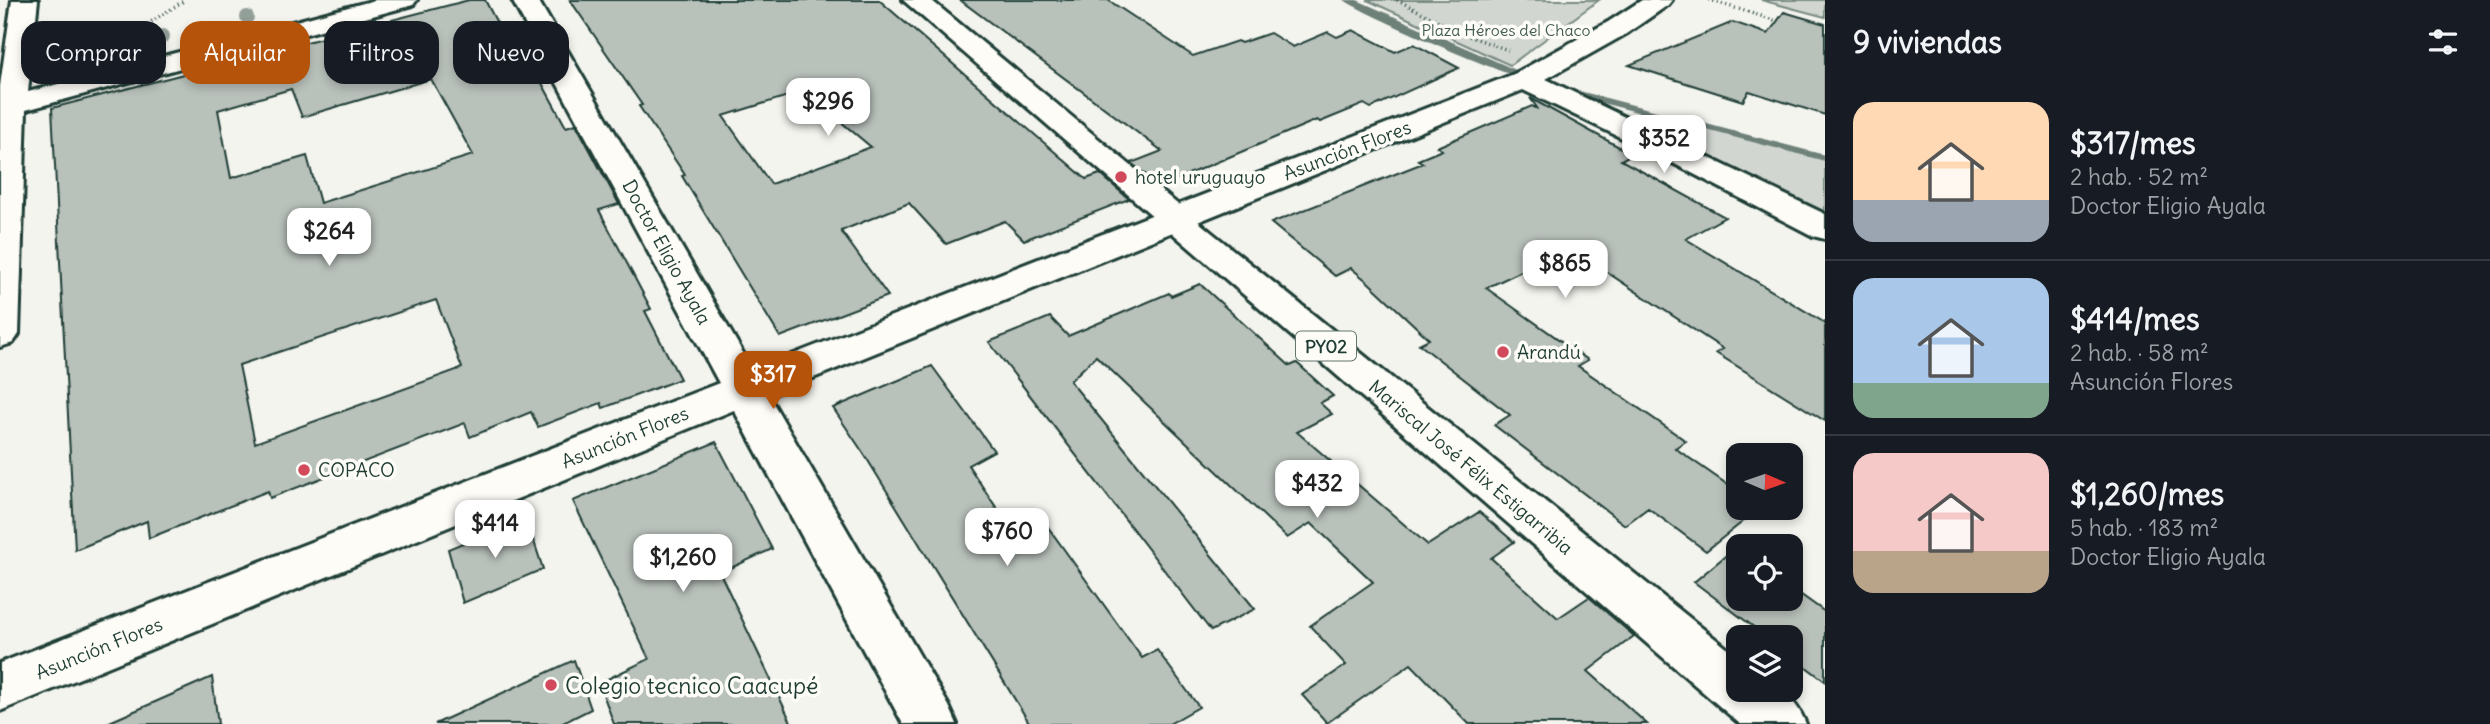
<!DOCTYPE html>
<html lang="es">
<meta charset="utf-8">
<style>
:root{--surface:#171b24;--page:#20242c;--text:#f1f3f6;--muted:#9ea1a6;--line:#363941;--accent:#b45309}
body{margin:0;font-family:Delius,sans-serif;background:var(--page);color:var(--text);height:100vh;display:flex;flex-direction:column;font-size:26px;white-space:nowrap}
*{box-sizing:border-box;margin:0}
p{font-size:23px;color:var(--muted)}
.icon{flex:none;width:38px;height:38px;fill:none;stroke:currentColor;stroke-width:2;stroke-linecap:round;stroke-linejoin:round}
.map{position:relative;flex:1;overflow:hidden}
.side{display:flex;flex-direction:column;background:var(--surface);width:665px}
.side>*{flex:none}
.guide{position:absolute;left:21px;top:21px;width:665px;height:63px;display:flex;gap:14px}
.needle{width:46px;rotate:92deg}
.controls{position:absolute;left:1726px;top:443px;display:grid;gap:14px}
.controls a{display:grid;place-items:center;width:77px;height:77px;border-radius:14px;background:var(--surface);box-shadow:0 4px 10px #0003;font-size:35px}
.price{position:absolute;translate:-50% -60px;padding:0 16px;border-radius:14px;background:#fff;color:#222;font-size:23px;line-height:46px;filter:drop-shadow(0 2px 4px #0008)}
.price::after{content:'';position:absolute;left:50%;top:42px;width:21px;height:16px;margin-left:-10px;background:inherit;clip-path:polygon(0 0,100% 0,50% 100%)}
.price.selected{background:var(--accent);color:#fff}
ul{padding:0;list-style:none}
li{display:flex;align-items:center;gap:21px;height:175px;padding:0 28px}
li+li{border-top:2px solid var(--line)}
li span{display:grid;place-items:center;flex:none;width:196px;height:140px;border-radius:21px;color:#555}
li>.icon{margin-inline-start:auto}
span .icon{width:84px;height:84px;fill:#fffc;stroke-width:1}
li b{font-size:30px}
h2{display:flex;justify-content:space-between;align-items:center;height:84px;padding:0 28px;font-size:30px}
.chip{padding:0 24px;border-radius:21px;background:var(--surface);box-shadow:0 4px 10px #0003;font-size:24px;line-height:63px}
.chip.selected{background:var(--accent);color:#fff}
main{display:flex;flex:1;min-height:0}
.map>svg:first-child{display:block}
.green{fill:#d1d6d1;stroke:#788a82;stroke-width:2}
.lines{fill:none;stroke-linecap:round;stroke-linejoin:round}
.stream{fill:#6e8179;fill-rule:evenodd}
.building{fill:#b9c1bb;stroke:#1f3d34;stroke-width:2;fill-rule:evenodd}
.street-casing{stroke:#1f3d34;stroke-width:6}
.primary-casing{stroke:#1f3d34;stroke-width:6}
.path{stroke:#1f3d34;stroke-width:3.5;stroke-dasharray:1 3.5;stroke-linecap:butt}
.street{fill:#fdfcf7;fill-rule:evenodd}
.primary{fill:#fdfcf7;fill-rule:evenodd}
.tree{fill:#93a099}
.poi-dot{fill:#d1495b;stroke:#fdfcf7;stroke-width:2.5}
.labels{text-anchor:middle;dominant-baseline:central;stroke-width:7;stroke-linejoin:round;paint-order:stroke}
.far-park-label{font-size:16px;fill:#435c53;stroke:#fdfcf7}
.shield{fill:#fdfcf7;stroke:#62766e;stroke-width:2}
.shield-label{font-size:18px;font-weight:bold;fill:#1f3d34}
.street-label{font-size:19px;fill:#1f3d34;stroke:#fdfcf7}
.poi-label{font-size:19px;fill:#1f3d34;stroke:#fdfcf7;text-anchor:start}
.near-poi-label{font-size:23px;fill:#1f3d34;stroke:#fdfcf7;text-anchor:start}
</style>
<main>
<div class="map">
<svg width="1825" height="724" viewBox="0 0 1825 724">
<rect width="100%" height="100%" fill="#f4f4ef"/>
<filter id="ink" filterUnits="userSpaceOnUse"><feTurbulence type="fractalNoise" baseFrequency=".0143" numOctaves="2"/><feDisplacementMap in="SourceGraphic" scale="14" xChannelSelector="R" yChannelSelector="G"/><feConvolveMatrix kernelMatrix="1 2 1 2 8 2 1 2 1" color-interpolation-filters="sRGB"/></filter>
<g filter="url(#ink)">
<g class="green">
<path d="M1367,0h232l-89,65z"/>
<path d="M1761,0h64v17z"/>
<path d="M1702,125l123,33v70l-151,-77z"/>
</g>
<g class="lines">
<g class="stream">
<path d="M1344,0h13l179,79 -1,2c-16,2 -174,-68 -191,-81z"/>
<path d="M1560,86l265,69v6l-269,-70v-4z"/>
</g>
</g>
<g class="building">
<path d="M469,0h16l40,77 12,-3 29,53 10,-3 43,80 -20,6 52,99 -6,2 35,68 -77,29 -2,-5 -63,24 -7,-15 -61,25 -5,-14 -195,75 -2,-7 -119,47 -2,-17 -72,29 -23,-442zM431,79l42,76 -153,48 -13,-47 -76,22 -13,-68 73,-21 11,28zM436,300l26,68 -207,75 -16,-78z"/>
<path d="M570,0h309l207,179 14,-5 29,25 -105,41 -19,-19 -59,23 -37,-41 -68,28 47,65 -108,41 -98,-161 3,-1 -46,-69 3,-1zM804,91l67,56 -100,37 -48,-68z"/>
<path d="M960,0h148l85,56 44,-15 4,2 29,-10 23,14 35,-15 9,5 16,-7 42,22 19,-8 45,24 -88,40 -7,-4 -44,18 -3,-2 -157,66 -29,-23 31,-12z"/>
<path d="M1784,12l41,12v91l-76,-24 -6,10 -114,-36 104,-43 35,12z"/>
<path d="M1530,98l102,56 -11,6 104,57 -39,22 139,84v98l-109,-68 7,-4 -153,-101 -84,40 102,72 -10,6 108,75 -11,7 63,44v16h22l-54,43 -58,-43 -23,17 -131,-100 16,-10 -91,-71 10,-5 -61,-57 -17,-14 -16,8 -64,-53 152,-60 -5,-3 24,-10 -5,-3 95,-41 6,3z"/>
<path d="M1200,284l90,82 7,-3 36,33 -13,7 12,11 -35,18 131,113 51,-33 35,30 -23,16 67,60 31,-21 45,39 -46,35 59,53h-178l-58,-60 -84,59 -25,-28 44,-30 -36,-39 63,-44 -62,-59 -24,15 -191,-182 -26,25 185,228 -44,22 -222,-289 61,-25 18,19 101,-43 2,3z"/>
<path d="M932,366l62,85 -26,14 38,57 29,-13 107,149 15,-8 42,57 -30,17h-139l-166,-270 -31,-46z"/>
<path d="M716,442l56,107 -52,24 72,151h-178l-15,-41 50,-24 -76,-158z"/>
<path d="M526,517l17,52 -80,34 -15,-54z"/>
<path d="M1736,547l2,2v49h52v-11l35,25v69l-35,-26v-18h-23l-73,-55z"/>
<path d="M574,660l17,49 -30,15h-126z"/>
<path d="M212,677l6,47h-113z"/>
</g>
<g class="lines">
<g class="street-casing">
<g id="street">
<path d="M12,0h26l-10,92 347,-92h42l-4,5 -387,105 -7,224 -6,9 -13,4v-261z"/>
<path d="M512,0h26l215,370 761,-296 94,-52 34,-22h30l-4,5 -42,29 -80,45 279,135v25l-12,-3 -150,-78 -140,-68 -754,306 180,310 8,18h-54l-169,-314 -734,301v-48l719,-280z"/>
</g>
</g>
<g class="primary-casing">
<path id="primary" d="M903,0h28l280,232 527,425v33c36,0 52,-4 68,34h-66z"/>
</g>
<g class="path">
<path d="M1397,0l69,35 42,15"/>
<path d="M1709,0l68,21"/>
<path d="M62,22v37"/>
<path d="M121,41l64,-41"/>
</g>
<use href="#street" class="street"/>
<use href="#primary" class="primary"/>
</g>
<g class="tree">
<circle cx="247" cy="17" r="7"/>
<circle cx="163" cy="36" r="7"/>
<circle cx="77" cy="59" r="8"/>
</g>
</g>
<g class="poi-dot">
<circle cx="1121" cy="177" r="7"/>
<circle cx="1503" cy="352" r="7"/>
<circle cx="304" cy="470" r="7"/>
<circle cx="551" cy="685" r="7"/>
</g>
<g class="labels">
<g class="far-park-label">
<text x="1506" y="30">Plaza Héroes del Chaco</text>
</g>
<rect class="shield" x="1296" y="331.5" width="60" height="29" rx="5"/>
<g class="shield-label">
<text x="1326" y="346">PY02</text>
</g>
<g class="street-label">
<text transform="translate(1347 150) rotate(-21)">Asunción Flores</text>
<text transform="translate(667 252) rotate(61)">Doctor Eligio Ayala</text>
<text transform="translate(625 437) rotate(-22)">Asunción Flores</text>
<text transform="translate(1471 467) rotate(40)">Mariscal José Félix Estigarribia</text>
<text transform="translate(99 648) rotate(-22)">Asunción Flores</text>
</g>
<g class="poi-label">
<text x="1135" y="177">hotel uruguayo</text>
<text x="1517" y="352">Arandú</text>
<text x="318" y="470">COPACO</text>
</g>
<g class="near-poi-label">
<text x="565" y="685">Colegio tecnico Caacupé</text>
</g>
</g>
</svg>
<div class="controls">
<a><svg class="needle" viewBox="-14 -14 28 28"><path d="M0-13l5 13h-10z" fill="#e53935"/><path d="M0 13l5-13h-10z" fill="#9ea1a6"/></svg></a>
<a><svg class="icon" aria-label="locate" viewBox="0 0 24 24"><circle cx="12" cy="12" r="6"/><path d="M12 2v4M12 18v4M2 12h4M18 12h4"/></svg></a>
<a><svg class="icon" aria-label="layers" viewBox="0 0 24 24"><path d="M12 4l9 5-9 5-9-5zM3 14l9 5 9-5"/></svg></a>
</div>
<b class="price" style="left:828px;top:138px">$296</b>
<b class="price" style="left:1664px;top:175px">$352</b>
<b class="price" style="left:329px;top:268px">$264</b>
<b class="price" style="left:1565px;top:300px">$865</b>
<b class="price selected" style="left:773px;top:411px">$317</b>
<b class="price" style="left:1317px;top:520px">$432</b>
<b class="price" style="left:495px;top:560px">$414</b>
<b class="price" style="left:1007px;top:568px">$760</b>
<b class="price" style="left:683px;top:594px">$1,260</b>
<div class="guide">
<a class="chip">Comprar</a>
<a class="chip selected">Alquilar</a>
<a class="chip">Filtros</a>
<a class="chip">Nuevo</a>
</div>
</div>
<section class="side">
<h2>9 viviendas<svg class="icon" aria-label="filters" viewBox="0 0 24 24"><path d="M4 7h16M4 17h16"/><circle cx="9" cy="7" r="2"/><circle cx="15" cy="17" r="2"/></svg></h2>
<ul>
<li><span style="background:linear-gradient(#ffd9b3 70%,#9aa5b1 0)"><svg class="icon" aria-label="home" viewBox="0 0 24 24"><path d="M3 11l9-7 9 7M6 9v11h12V9"/></svg></span><div><b>$317/mes</b><p>2 hab. · 52 m²</p><p>Doctor Eligio Ayala</p></div></li>
<li><span style="background:linear-gradient(#a9c7e8 75%,#7fa58c 0)"><svg class="icon" aria-label="home" viewBox="0 0 24 24"><path d="M3 11l9-7 9 7M6 9v11h12V9"/></svg></span><div><b>$414/mes</b><p>2 hab. · 58 m²</p><p>Asunción Flores</p></div></li>
<li><span style="background:linear-gradient(#f6c9c9 70%,#b9a48a 0)"><svg class="icon" aria-label="home" viewBox="0 0 24 24"><path d="M3 11l9-7 9 7M6 9v11h12V9"/></svg></span><div><b>$1,260/mes</b><p>5 hab. · 183 m²</p><p>Doctor Eligio Ayala</p></div></li>
</ul>
</section>
</main>
